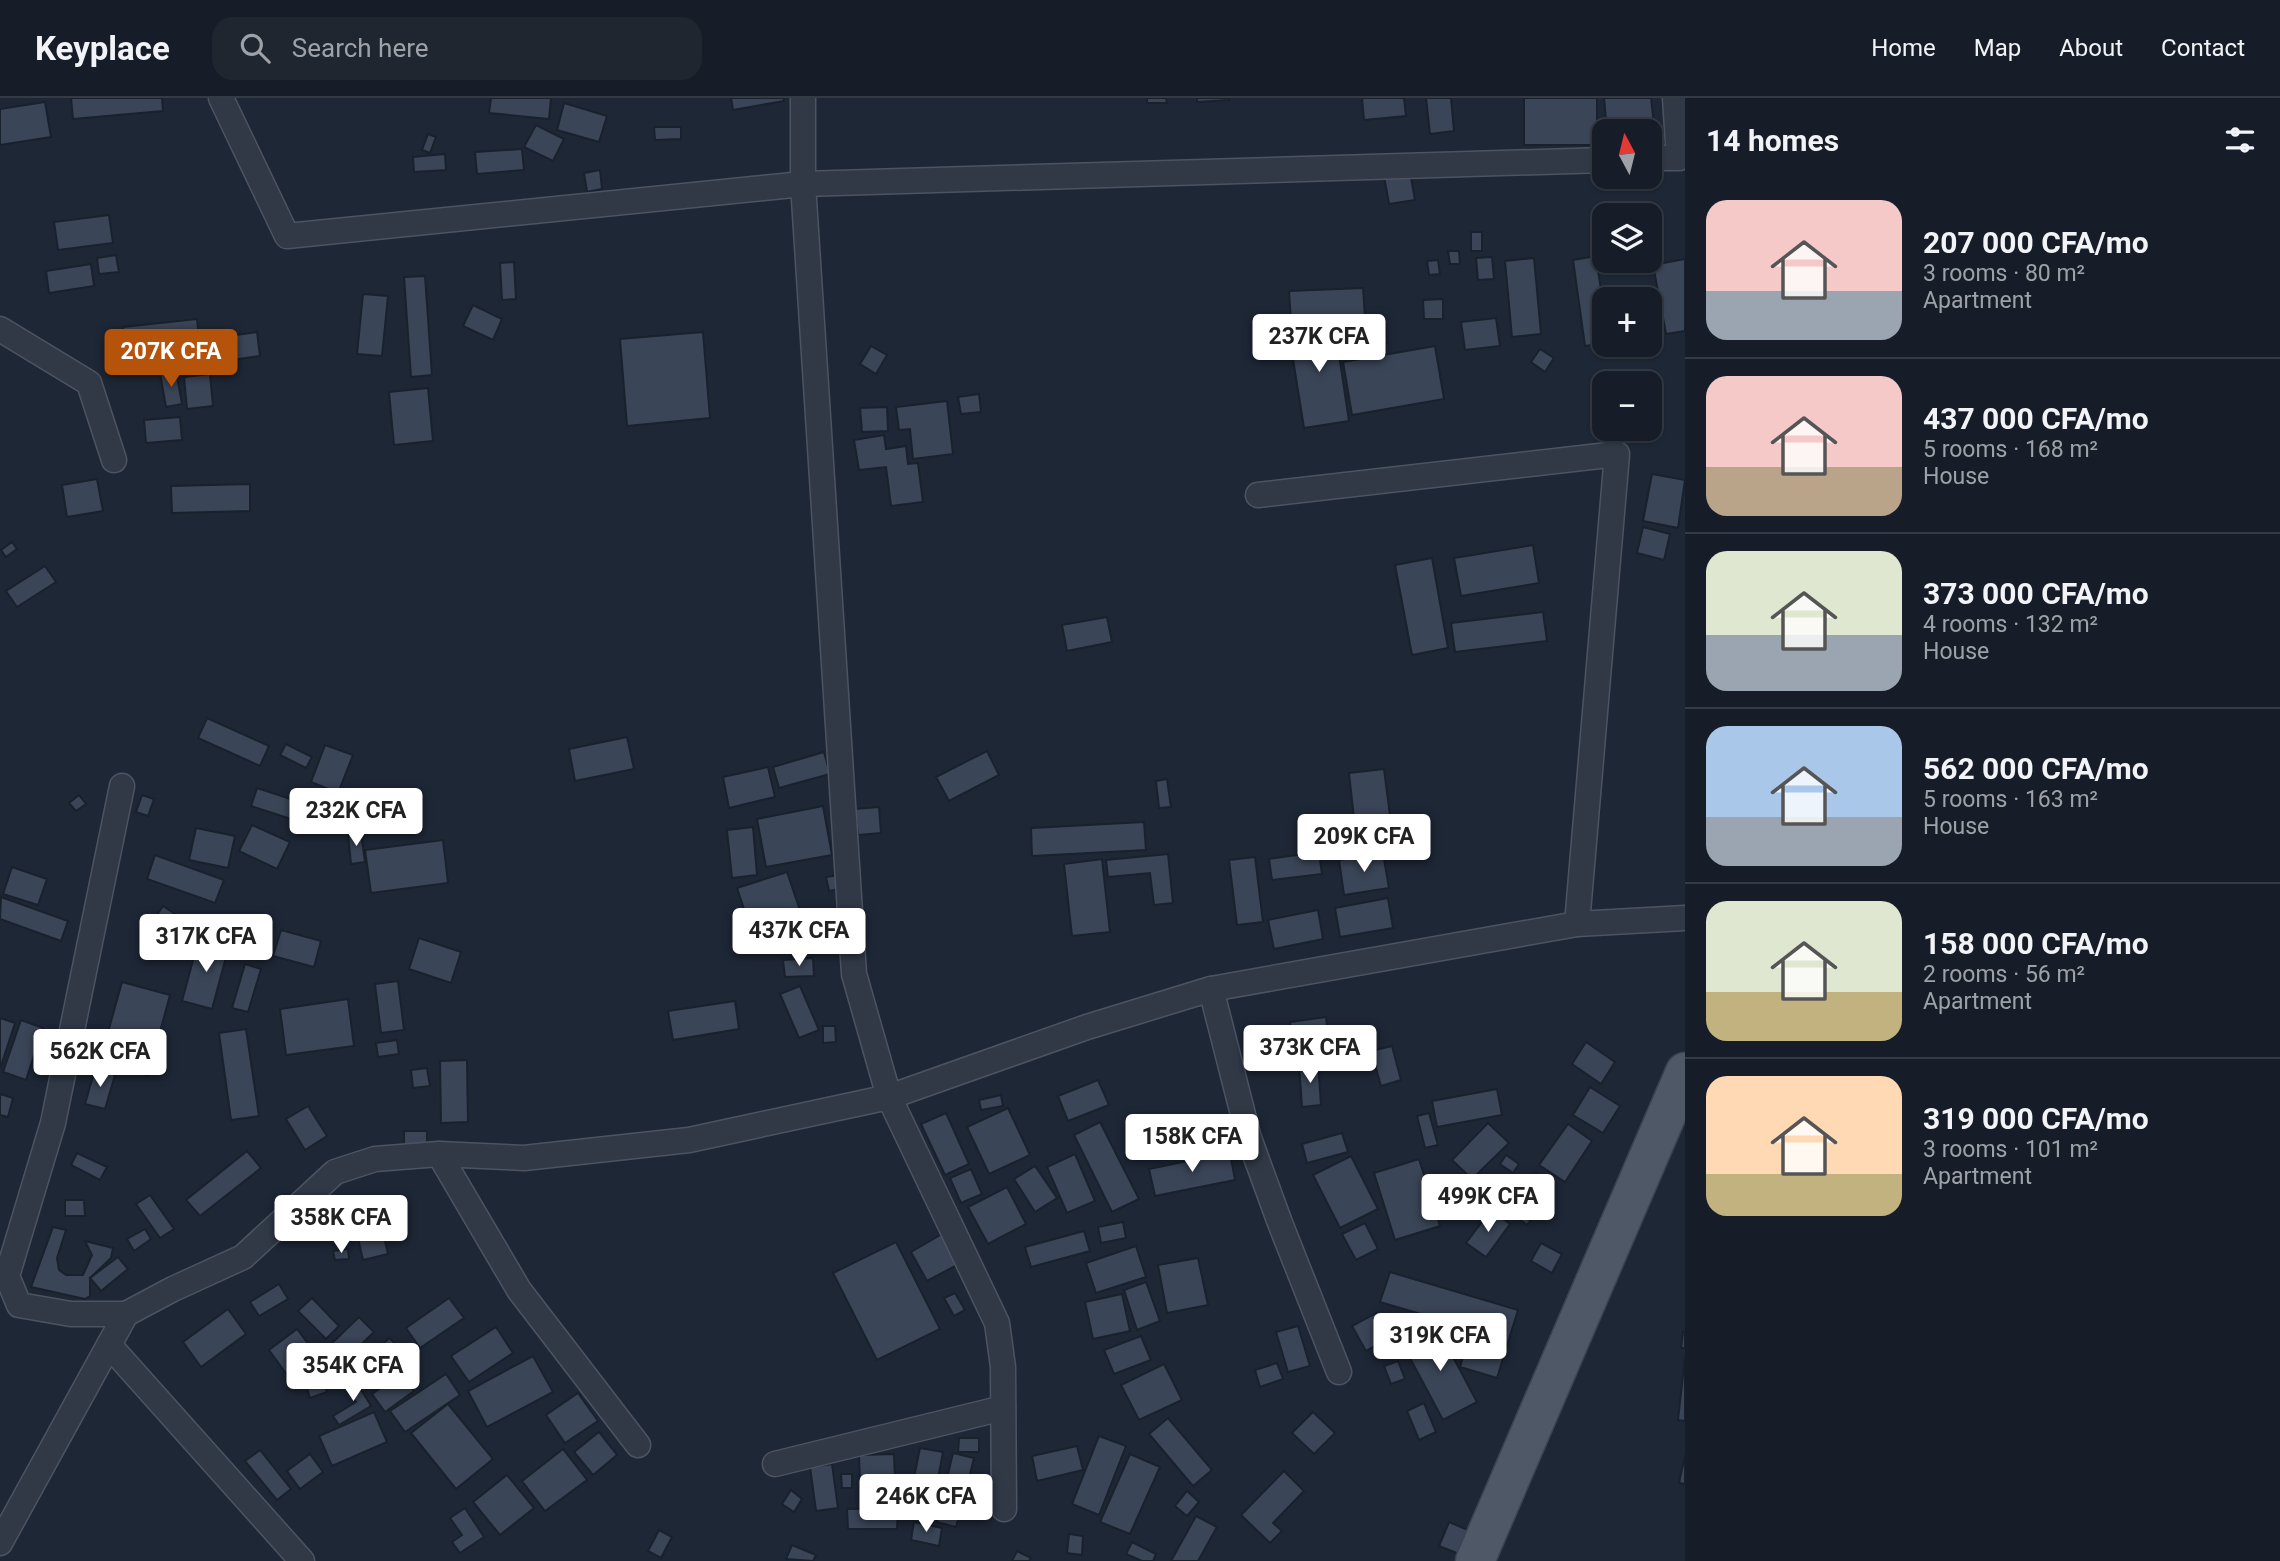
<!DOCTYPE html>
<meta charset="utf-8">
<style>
:root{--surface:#161d28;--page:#1f2630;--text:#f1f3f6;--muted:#9ea2a8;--line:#353b45;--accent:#b45309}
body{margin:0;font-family:Roboto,sans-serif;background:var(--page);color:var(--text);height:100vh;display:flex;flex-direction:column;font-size:26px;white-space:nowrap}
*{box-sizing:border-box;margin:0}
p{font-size:23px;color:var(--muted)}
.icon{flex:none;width:38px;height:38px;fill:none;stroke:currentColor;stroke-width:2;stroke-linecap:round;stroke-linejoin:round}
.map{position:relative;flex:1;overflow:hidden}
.drawer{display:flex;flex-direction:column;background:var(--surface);width:595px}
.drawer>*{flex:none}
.needle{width:46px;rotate:353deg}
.tools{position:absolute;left:1592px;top:21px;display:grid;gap:14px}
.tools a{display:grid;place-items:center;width:70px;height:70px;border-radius:14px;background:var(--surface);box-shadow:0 2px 5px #0004,0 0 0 2px var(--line);font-size:35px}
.price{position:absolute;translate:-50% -60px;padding:0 16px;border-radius:7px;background:#fff;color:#222;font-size:23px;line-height:46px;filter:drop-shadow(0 2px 4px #0008)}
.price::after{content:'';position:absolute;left:50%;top:42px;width:21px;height:16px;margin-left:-10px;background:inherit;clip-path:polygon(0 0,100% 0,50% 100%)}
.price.selected{background:var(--accent);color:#fff}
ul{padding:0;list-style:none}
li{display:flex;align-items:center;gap:21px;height:175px;padding:0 21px}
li+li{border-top:2px solid var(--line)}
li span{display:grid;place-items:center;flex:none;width:196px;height:140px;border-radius:21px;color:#555}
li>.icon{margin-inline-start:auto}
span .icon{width:84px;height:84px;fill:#fffc;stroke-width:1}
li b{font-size:30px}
h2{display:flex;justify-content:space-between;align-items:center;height:84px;padding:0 21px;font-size:30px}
header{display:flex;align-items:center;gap:42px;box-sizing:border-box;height:98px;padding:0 35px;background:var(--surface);border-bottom:2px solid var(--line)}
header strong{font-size:33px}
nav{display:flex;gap:38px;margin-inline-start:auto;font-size:24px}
.search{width:490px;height:63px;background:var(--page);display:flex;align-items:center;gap:18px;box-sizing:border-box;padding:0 24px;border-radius:21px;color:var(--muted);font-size:26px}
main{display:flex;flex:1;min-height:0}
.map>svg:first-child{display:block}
.building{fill:#3a4557;stroke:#19212d;stroke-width:2}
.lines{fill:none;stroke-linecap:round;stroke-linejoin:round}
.street-casing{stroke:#4c5462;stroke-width:27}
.primary-casing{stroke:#3b4250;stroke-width:41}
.street{stroke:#313947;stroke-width:24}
.primary{stroke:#4f5867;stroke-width:38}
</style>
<header>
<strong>Keyplace</strong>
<div class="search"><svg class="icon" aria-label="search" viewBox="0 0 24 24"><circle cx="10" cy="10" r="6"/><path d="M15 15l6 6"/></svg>Search here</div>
<nav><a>Home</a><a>Map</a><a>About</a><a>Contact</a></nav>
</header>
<main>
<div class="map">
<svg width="1685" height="1463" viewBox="0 0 1685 1463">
<rect width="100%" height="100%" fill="#1e2736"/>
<g class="building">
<path d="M71,0h91l1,13 -90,8z"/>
<path d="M491,0h60l-2,21 -60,-6z"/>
<path d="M731,0h53v3l-51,9z"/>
<path d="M1147,0h19l1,5h-20z"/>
<path d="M1197,0h32v2l-32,2z"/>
<path d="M1362,0h42l2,18 -42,4z"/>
<path d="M1426,0h25l3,33 -24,3z"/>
<rect x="1524" y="0" width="73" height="47"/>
<path d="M1604,0h47l5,44h-6v-11h-43z"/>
<path d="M45,4l6,35 -51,8v-36z"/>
<path d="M564,5l43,13 -8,26 -42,-12z"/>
<path d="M536,27l28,14 -11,22 -29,-14z"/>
<path d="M654,29h27v12l-26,1z"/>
<path d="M428,36l8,3 -6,16 -8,-3z"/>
<path d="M522,51l2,21 -47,4 -2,-22z"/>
<path d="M445,56l1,16 -32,2 -1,-15z"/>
<path d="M600,72l2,19 -15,3 -3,-19z"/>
<path d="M1410,74l5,28 -26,4 -5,-28z"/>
<path d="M109,117l4,28 -55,7 -4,-28z"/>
<rect x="1471" y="134" width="11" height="19"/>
<path d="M1448,153h11l1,13h-10z"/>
<path d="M116,157l3,17 -20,2 -2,-16z"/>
<path d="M1596,158l9,61v26l-20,3 -12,-86z"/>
<path d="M1492,159l2,22 -16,1 -2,-22z"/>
<path d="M1534,160l7,76 -29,3 -7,-76z"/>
<path d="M1685,161v72l-19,3 -13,-69z"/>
<path d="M1438,162l2,14 -11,1 -2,-14z"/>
<path d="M514,164l2,37 -14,1 -2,-37z"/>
<path d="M91,166l3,22 -45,7 -3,-22z"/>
<path d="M425,178l7,99 -21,2 -7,-100z"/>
<path d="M1363,190l2,29 -74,4 -2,-30z"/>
<path d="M363,196l25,2 -6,60 -25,-2z"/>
<path d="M1443,201v20h-19l-1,-19z"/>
<path d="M473,207l29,14 -9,21 -30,-14z"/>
<path d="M1653,218l2,17 -5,1v-17z"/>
<path d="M1496,220l4,28 -35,4 -4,-28z"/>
<path d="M197,221l2,19 -75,7 -1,-18z"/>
<path d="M1334,223l15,100 -45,7 -16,-100z"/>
<path d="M1385,223l2,22 -37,4 -2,-21z"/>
<path d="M257,234l3,24 -57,8 -3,-24z"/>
<path d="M703,234l7,86 -83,8 -7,-87z"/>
<path d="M188,248l2,14 -49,7 -3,-15z"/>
<path d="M871,248l16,9 -11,19 -16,-10z"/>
<path d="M1435,248l9,53 -92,16 -9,-53z"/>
<path d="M1540,251l14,9 -9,14 -14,-10z"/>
<path d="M176,273l6,33 -16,3 -6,-34z"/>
<path d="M210,276l3,32 -26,3 -3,-32z"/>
<path d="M428,290l5,53 -39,4 -5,-53z"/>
<path d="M979,296l2,18 -20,2 -3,-17z"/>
<path d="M947,303l6,53 -40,5 -3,-30 -11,1 -3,-23z"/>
<path d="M887,309l1,24 -26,1 -2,-24z"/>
<path d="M180,319l2,23 -36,3 -2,-23z"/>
<path d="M884,337l2,14 20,-3 2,18 10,-1 5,39 -32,4 -5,-39 -27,3 -5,-30z"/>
<path d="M1652,376l33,6 -7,48 -35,-7z"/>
<path d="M97,381l6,32 -36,6 -5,-32z"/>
<path d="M250,386v27l-78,2 -1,-27z"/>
<path d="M1643,429l27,7 -6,26 -27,-7z"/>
<path d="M12,444l5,7 -11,8 -5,-7z"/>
<path d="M1533,447l6,38 -78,13 -7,-38z"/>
<path d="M1432,460l16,90 -36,7 -17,-90z"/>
<path d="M45,468l11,16 -39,25 -11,-16z"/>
<path d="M1543,514l4,29 -92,11 -4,-29z"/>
<path d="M1107,519l5,25 -45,9 -5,-26z"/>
<path d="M207,620l62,28 -9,20 -62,-28z"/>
<path d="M627,639l7,32 -59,12 -6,-32z"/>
<path d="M286,646l26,13 -6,11 -26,-13z"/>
<path d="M325,647l28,10 -15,38 -27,-11z"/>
<path d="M987,653l12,24 -50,26 -13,-24z"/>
<path d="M824,654l6,22 -51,14 -6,-21z"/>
<path d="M768,669l7,30 -46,11 -6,-31z"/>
<path d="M1384,671l7,54 -36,4 -6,-54z"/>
<path d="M1167,681l4,28 -12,1 -3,-27z"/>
<path d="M257,690l40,13 -6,18 -40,-13z"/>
<path d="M79,697l7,9 -10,7 -7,-8z"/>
<path d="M142,697l12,4 -6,17 -12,-4z"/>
<path d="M823,708l9,49 -66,12 -9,-48z"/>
<path d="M879,709l2,26 -23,2 -3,-26z"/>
<path d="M1144,724l2,28 -114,6 -1,-28z"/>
<path d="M252,727l38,17 -13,27 -38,-18z"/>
<path d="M753,729l4,48 -25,3 -5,-48z"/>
<path d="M196,730l39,8 -7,32 -39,-8z"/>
<path d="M361,734l4,30 -14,2 -3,-30z"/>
<path d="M443,742l5,43 -77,10 -6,-43z"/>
<path d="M1319,754l3,22 -50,6 -3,-21z"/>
<path d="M1383,755l6,35 -45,7 -5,-35z"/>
<path d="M1168,756l5,49 -19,2 -4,-32 -42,4 -2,-17z"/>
<path d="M155,757l69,25 -9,23 -68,-24z"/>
<path d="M1255,759l8,65 -26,3 -8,-65z"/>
<path d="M1102,761l8,73 -38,4 -8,-72z"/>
<path d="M12,769l35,12 -9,26 -35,-11z"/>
<path d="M787,774l17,50 -50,17 -17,-51z"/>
<path d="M839,777l2,14 -12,2 -3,-14z"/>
<path d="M1,799l67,24 -7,20 -61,-22z"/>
<path d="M1388,800l5,30 -53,9 -5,-29z"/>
<path d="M163,808l15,10 -12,18 -16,-9z"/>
<path d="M1318,812l5,29 -49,10 -6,-29z"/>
<path d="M281,832l40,11 -7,26 -41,-11z"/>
<path d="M199,840l30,8 -17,63 -30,-8z"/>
<path d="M419,840l42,14 -10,31 -42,-14z"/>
<path d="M813,860l1,18 -29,1 -2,-17z"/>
<path d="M245,866l16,5 -13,43 -16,-4z"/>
<path d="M398,883l6,49 -23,3 -6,-49z"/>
<path d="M122,884l48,13 -22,81 -35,-9 5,-20 -13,-4z"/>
<path d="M800,888l19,44 -20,8 -19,-44z"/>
<path d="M348,901l6,47 -68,9 -6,-46z"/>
<path d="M735,903l4,28 -66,11 -5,-29z"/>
<path d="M1326,919l4,35 -36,5 -4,-35z"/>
<path d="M0,920l15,5 -14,43 -1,-1z"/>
<path d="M21,922l22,8 -17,52 -23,-8z"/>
<path d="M823,928h12l1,16 -13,1z"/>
<path d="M246,931l13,87 -28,4 -12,-87z"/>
<path d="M397,942l2,14 -21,3 -2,-14z"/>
<path d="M1586,944l29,20 -14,22 -29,-20z"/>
<path d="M1392,948l9,34 -20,6 -10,-35z"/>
<path d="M467,962l1,62 -27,1 -1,-62z"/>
<path d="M1318,965l3,42 -19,2 -3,-42z"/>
<path d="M427,970l3,18 -17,2 -2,-18z"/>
<path d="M95,971l20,6 -10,34 -20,-5z"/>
<path d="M1098,982l11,25 -41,16 -10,-25z"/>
<path d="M1590,989l30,19 -17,27 -30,-18z"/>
<path d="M1497,991l5,26 -65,12 -5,-26z"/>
<path d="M0,996l13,4 -5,19 -8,-2z"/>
<path d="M1001,997l2,11 -22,4 -2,-10z"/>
<path d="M308,1008l19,30 -22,14 -19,-31z"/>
<path d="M1008,1010l22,47 -41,19 -22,-47z"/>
<path d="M946,1015l23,51 -24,11 -24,-51z"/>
<path d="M1429,1015l9,32 -13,3 -8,-32z"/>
<path d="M1100,1024l39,77 -27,13 -38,-77z"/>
<path d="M1488,1025l21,20 -37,36 -20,-19z"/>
<path d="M1568,1026l24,17 -27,41 -26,-17z"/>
<rect x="404" y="1033" width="23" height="15"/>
<path d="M1342,1035l6,19 -41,11 -5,-19z"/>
<path d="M1171,1037l3,17 -36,6 -3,-17z"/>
<path d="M247,1053l14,17 -61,48 -14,-16z"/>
<path d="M1230,1054l5,28 -80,16 -6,-27z"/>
<path d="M77,1055l30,14 -7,13 -29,-15z"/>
<path d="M1075,1056l20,47 -28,12 -20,-46z"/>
<path d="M1506,1057l13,9 -6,9 -13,-9z"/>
<path d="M1351,1058l27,53 -38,19 -27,-53z"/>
<path d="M1419,1061l21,67 -45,14 -21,-67z"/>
<path d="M1035,1068l22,32 -22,14 -21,-33z"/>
<path d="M971,1071l11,25 -21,9 -11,-25z"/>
<path d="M1535,1074l19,14 -27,39 -19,-14z"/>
<path d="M1007,1089l19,37 -38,20 -20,-37z"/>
<path d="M150,1097l24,34 -14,9 -24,-34z"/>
<path d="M65,1102h19l1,16h-20z"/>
<path d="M342,1102l5,9 -14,9 -6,-9z"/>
<path d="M1491,1112l19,14 -24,33 -20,-14z"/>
<path d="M1123,1124l3,16 -25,5 -3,-16z"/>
<path d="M1365,1125l13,26 -22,11 -14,-26z"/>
<path d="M53,1129l13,3 -9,28 2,12 7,5h17l9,-20 -7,-14 28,7 -2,10 -21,20v18l-5,3 -54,-12z"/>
<path d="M382,1130l6,26 -25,6 -6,-26z"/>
<path d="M145,1131l6,10 -17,12 -7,-12z"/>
<path d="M1084,1133l6,20 -59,16 -6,-20z"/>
<path d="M942,1136l17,30 -32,17 -16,-29z"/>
<path d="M896,1144l44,87 -63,31 -44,-87z"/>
<path d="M1541,1145l21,11 -10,19 -21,-12z"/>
<path d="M1136,1148l10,31 -50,16 -10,-30z"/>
<path d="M348,1151l1,10 -14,1 -2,-9z"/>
<path d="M118,1159l10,12 -27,22 -11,-13z"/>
<path d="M1198,1160l10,47 -41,8 -9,-48z"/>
<path d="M1390,1174l128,38 -21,68 -37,-11 11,-38 -91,-27z"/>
<path d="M1146,1184l14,39 -23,9 -13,-40z"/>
<path d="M279,1186l9,15 -29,17 -9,-14z"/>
<path d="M955,1195l10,17 -11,6 -10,-18z"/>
<path d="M1122,1196l8,37 -37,8 -8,-37z"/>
<path d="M312,1200l27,28 -13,13 -28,-28z"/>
<path d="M449,1200l15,20 -44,30 -14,-20z"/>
<path d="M228,1211l18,25 -45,33 -18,-25z"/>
<path d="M1376,1215l14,24 -24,14 -14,-25z"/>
<path d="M359,1219l15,15 -33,32 -15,-15z"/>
<path d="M1298,1228l12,40 -22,6 -12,-40z"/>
<path d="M496,1229l17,26 -44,29 -18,-26z"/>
<path d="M1437,1229l40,75 -34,18 -40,-75z"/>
<path d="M297,1231l21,28 -28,22 -21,-29z"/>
<path d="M1683,1234h2v16h-4z"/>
<path d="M1141,1238l10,24 -37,14 -10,-24z"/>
<path d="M389,1240l21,18 -11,12 -20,-19z"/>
<path d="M533,1258l20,36 -66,35 -19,-36z"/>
<path d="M1685,1259v64l-7,-1z"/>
<path d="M371,1262l12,12 -12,12 -13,-12z"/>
<path d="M1398,1263l7,18 -14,5 -7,-18z"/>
<path d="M1277,1265l6,16 -23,8 -5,-17z"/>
<path d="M1164,1266l18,36 -43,20 -18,-35z"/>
<path d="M401,1275l13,18 -29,21 -13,-18z"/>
<path d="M446,1276l14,21 -55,37 -15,-21z"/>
<path d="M354,1280l17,28 -32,19 -6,-9 23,-14 -12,-19z"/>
<path d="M323,1282l4,12 -17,6 -4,-13z"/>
<path d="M578,1295l20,28 -33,22 -19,-28z"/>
<path d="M1424,1305l12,29 -17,8 -12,-29z"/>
<path d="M448,1306l45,55 -37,30 -45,-56z"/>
<path d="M374,1314l13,30 -55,24 -13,-30z"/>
<path d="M1313,1314l22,21 -21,21 -22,-21z"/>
<path d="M1168,1320l44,52 -19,16 -44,-52z"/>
<path d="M599,1334l18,23 -24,20 -19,-23z"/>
<path d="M1099,1338l27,10 -27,69 -27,-11z"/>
<path d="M959,1340h20v14h-21z"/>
<path d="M1077,1348l6,24 -46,11 -5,-25z"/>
<path d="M920,1350l23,4 -11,59 -24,-4z"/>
<path d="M563,1351l24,31 -42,31 -23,-30z"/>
<path d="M260,1352l31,39 -14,11 -32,-39z"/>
<path d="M953,1355l21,5 -8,33 -21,-4z"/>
<path d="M310,1356l13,18 -23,17 -13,-18z"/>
<path d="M894,1356l1,25 -35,1 -1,-25z"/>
<path d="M1130,1356l30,13 -30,67 -30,-12z"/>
<path d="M1685,1357v29l-6,-1z"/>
<path d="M832,1366l6,44 -22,3 -6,-44z"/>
<path d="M1284,1373l20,20 -31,32 9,8 -12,12 -29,-28z"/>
<path d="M841,1376h11v14h-10z"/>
<path d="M507,1377l27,33 -34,27 -27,-33z"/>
<path d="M791,1392l11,9 -8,13 -12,-8z"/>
<path d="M1187,1393l12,11 -12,14 -12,-10z"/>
<path d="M944,1399l19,6 -7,24 -19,-5z"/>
<path d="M465,1410l19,29 -24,16 -8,-11 10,-7 -12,-17z"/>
<path d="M898,1410l-1,21h-49l-1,-20z"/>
<path d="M1196,1418l21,11 -19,34h-27z"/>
<path d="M914,1424l28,6 -3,18 -28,-6z"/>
<path d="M1449,1424l19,8 -9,24 -20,-8z"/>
<path d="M659,1432l13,7 -11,21 -13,-7z"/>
<path d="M1069,1436l14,2 -1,19 -15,-2z"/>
<path d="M1132,1444l24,12 -3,7h-11l-16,-7z"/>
<path d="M792,1447l24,10 -3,6 -27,-2z"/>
<path d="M1017,1453l14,7 -2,3h-17z"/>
</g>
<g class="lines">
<g class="street-casing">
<g id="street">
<path d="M221,0l66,138 516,-52 51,790 35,123 108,226 6,44 1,142"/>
<path d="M803,0v86l802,-24"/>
<path d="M1650,60h29l-4,-60"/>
<path d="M0,231l89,54 25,77"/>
<path d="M1258,397l359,-41 -40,470"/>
<path d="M122,688l-69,337 -46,153 12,29 52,9h55"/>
<path d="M1211,891l38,149 31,85 59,149"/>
<path d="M439,1056l80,136 119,155"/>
<path d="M109,1247l193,216"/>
<path d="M775,1366l228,-56"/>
<path d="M0,1445l126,-229 47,-25 70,-32 92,-85 40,-13 64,-5 85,4 165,-18 200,-43 198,-70 124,-38 366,-65 108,-6"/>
</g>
</g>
<g class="primary-casing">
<path id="primary" d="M1475,1463l210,-489"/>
</g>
<use href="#street" class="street"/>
<use href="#primary" class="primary"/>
</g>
</svg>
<div class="tools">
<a><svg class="needle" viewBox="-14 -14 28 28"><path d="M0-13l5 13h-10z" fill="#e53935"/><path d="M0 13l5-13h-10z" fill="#9ea2a8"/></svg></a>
<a><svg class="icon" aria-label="layers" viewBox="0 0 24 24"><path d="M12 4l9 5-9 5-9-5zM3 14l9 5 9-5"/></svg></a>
<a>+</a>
<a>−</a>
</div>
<b class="price" style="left:1319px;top:276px">237K CFA</b>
<b class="price selected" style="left:171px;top:291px">207K CFA</b>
<b class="price" style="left:356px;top:750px">232K CFA</b>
<b class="price" style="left:1364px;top:776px">209K CFA</b>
<b class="price" style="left:799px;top:870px">437K CFA</b>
<b class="price" style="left:206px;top:876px">317K CFA</b>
<b class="price" style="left:1310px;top:987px">373K CFA</b>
<b class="price" style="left:100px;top:991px">562K CFA</b>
<b class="price" style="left:1192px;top:1076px">158K CFA</b>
<b class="price" style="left:1488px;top:1136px">499K CFA</b>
<b class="price" style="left:341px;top:1157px">358K CFA</b>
<b class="price" style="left:1440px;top:1275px">319K CFA</b>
<b class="price" style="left:353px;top:1305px">354K CFA</b>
<b class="price" style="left:926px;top:1436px">246K CFA</b>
</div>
<section class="drawer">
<h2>14 homes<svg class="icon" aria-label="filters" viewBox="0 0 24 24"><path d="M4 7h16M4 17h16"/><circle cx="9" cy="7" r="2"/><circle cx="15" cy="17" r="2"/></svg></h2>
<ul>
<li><span style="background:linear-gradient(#f6c9c9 65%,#9aa5b1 0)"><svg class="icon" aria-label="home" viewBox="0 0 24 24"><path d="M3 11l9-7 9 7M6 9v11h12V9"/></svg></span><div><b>207 000 CFA/mo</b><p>3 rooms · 80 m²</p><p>Apartment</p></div></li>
<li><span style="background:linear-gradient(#f6c9c9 65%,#b9a48a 0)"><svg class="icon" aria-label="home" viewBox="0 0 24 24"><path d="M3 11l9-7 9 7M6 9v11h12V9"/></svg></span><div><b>437 000 CFA/mo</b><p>5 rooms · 168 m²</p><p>House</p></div></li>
<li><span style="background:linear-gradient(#dfe7d0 60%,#9aa5b1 0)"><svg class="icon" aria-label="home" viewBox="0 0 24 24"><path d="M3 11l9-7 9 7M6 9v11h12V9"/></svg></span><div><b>373 000 CFA/mo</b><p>4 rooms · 132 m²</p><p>House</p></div></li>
<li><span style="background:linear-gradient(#a9c7e8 65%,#9aa5b1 0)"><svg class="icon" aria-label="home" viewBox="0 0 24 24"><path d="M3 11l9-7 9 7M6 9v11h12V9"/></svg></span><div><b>562 000 CFA/mo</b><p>5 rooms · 163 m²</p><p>House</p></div></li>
<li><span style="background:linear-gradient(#dfe7d0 65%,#c2b280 0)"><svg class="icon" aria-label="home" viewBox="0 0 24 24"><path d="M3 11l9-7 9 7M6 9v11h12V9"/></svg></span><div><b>158 000 CFA/mo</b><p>2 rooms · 56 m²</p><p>Apartment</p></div></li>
<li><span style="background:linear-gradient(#ffd9b3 70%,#c2b280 0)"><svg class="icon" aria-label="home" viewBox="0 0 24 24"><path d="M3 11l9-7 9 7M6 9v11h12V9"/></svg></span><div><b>319 000 CFA/mo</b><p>3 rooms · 101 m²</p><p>Apartment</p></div></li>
</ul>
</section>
</main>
